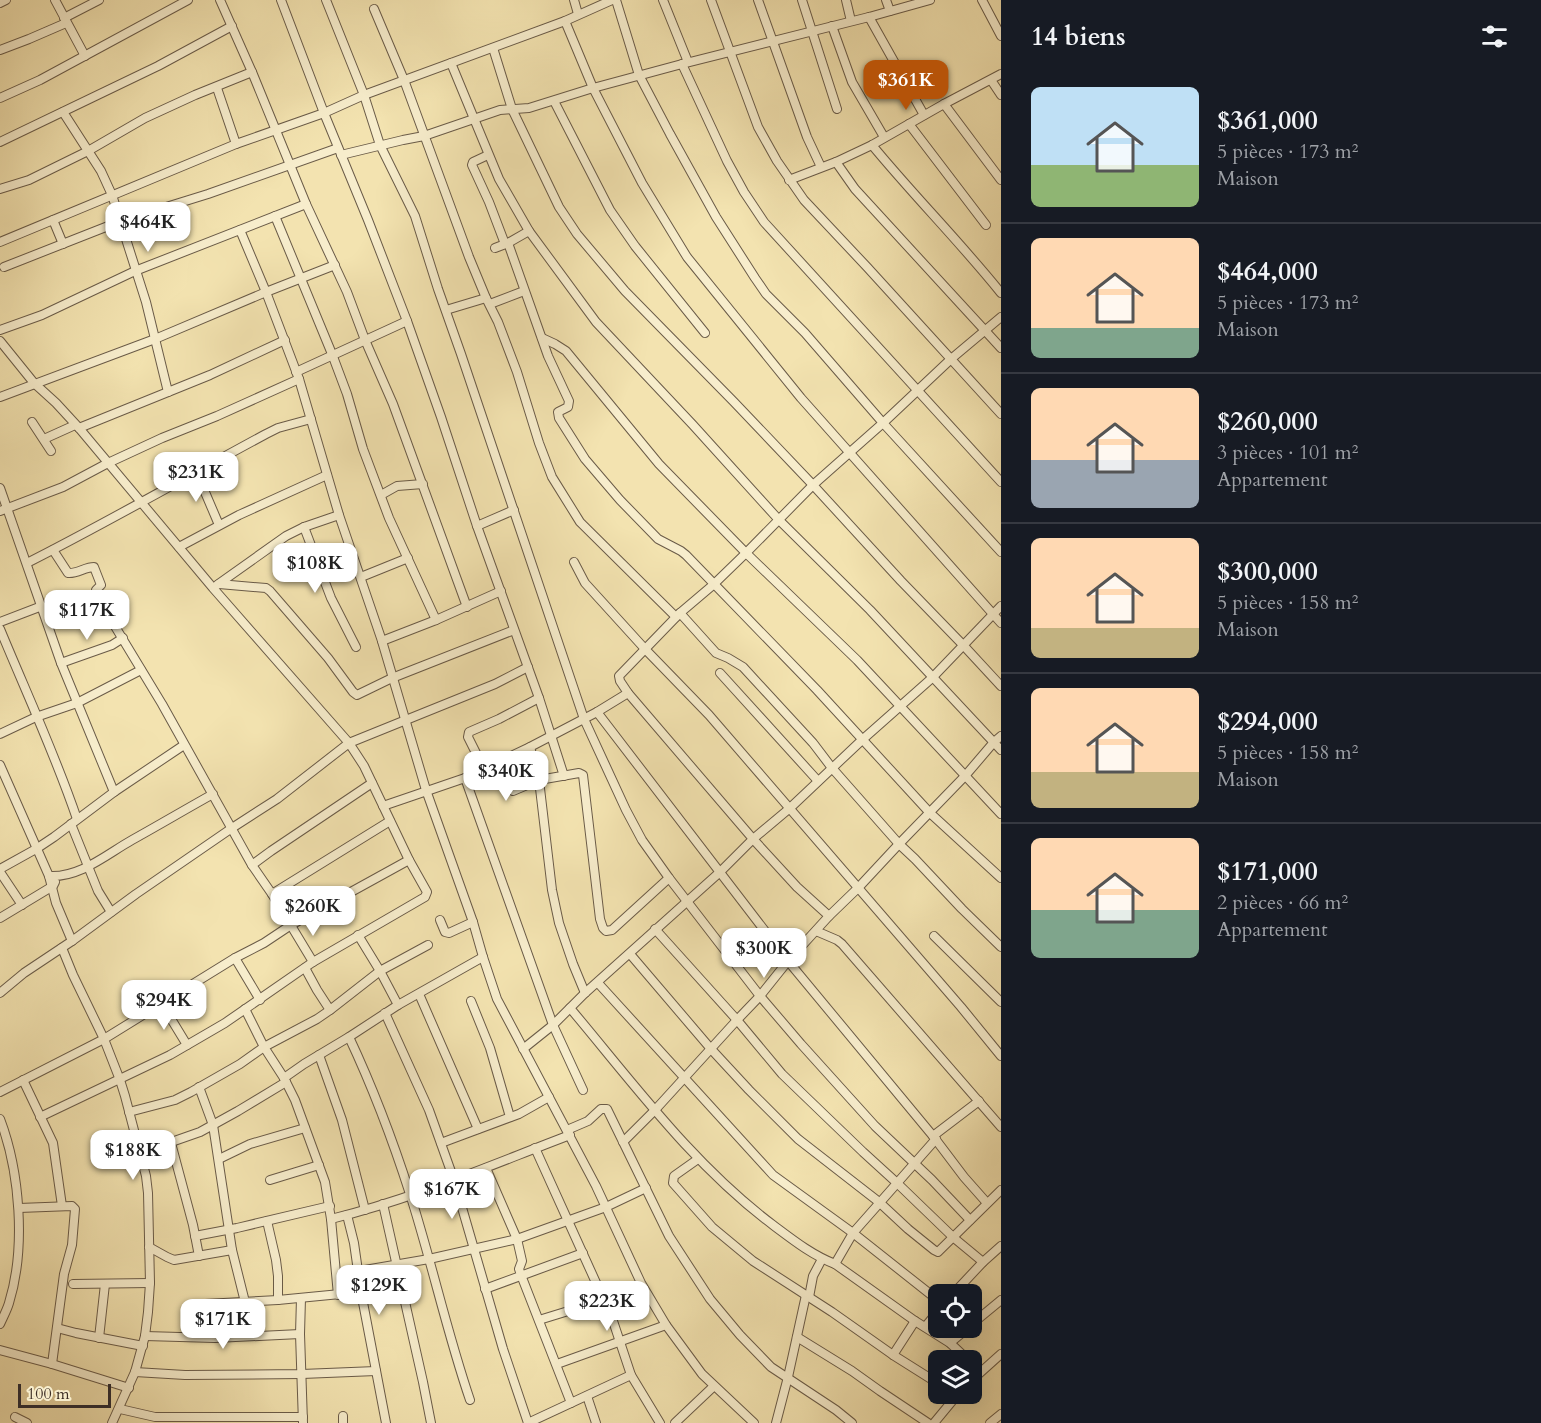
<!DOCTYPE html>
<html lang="fr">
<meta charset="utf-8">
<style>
:root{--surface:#171b24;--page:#20242c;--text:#f1f3f6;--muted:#9ea1a6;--line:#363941;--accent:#b45309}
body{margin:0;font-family:Cardo,serif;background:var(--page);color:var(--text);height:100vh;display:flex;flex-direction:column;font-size:22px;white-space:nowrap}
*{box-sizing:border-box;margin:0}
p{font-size:20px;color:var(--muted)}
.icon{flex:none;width:33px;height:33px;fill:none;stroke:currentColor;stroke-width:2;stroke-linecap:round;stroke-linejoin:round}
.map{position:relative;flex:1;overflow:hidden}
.side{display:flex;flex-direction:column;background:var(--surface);width:540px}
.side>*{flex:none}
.controls{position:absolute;left:928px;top:1284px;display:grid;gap:12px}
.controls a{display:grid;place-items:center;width:54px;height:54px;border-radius:9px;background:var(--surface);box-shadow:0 6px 24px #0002;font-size:30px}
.scale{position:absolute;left:18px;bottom:15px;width:93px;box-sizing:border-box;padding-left:6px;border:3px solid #3d2e25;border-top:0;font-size:16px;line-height:21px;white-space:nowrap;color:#3d2e25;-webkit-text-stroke:4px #f7edcc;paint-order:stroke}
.price{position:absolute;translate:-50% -51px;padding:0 14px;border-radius:12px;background:#fff;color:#222;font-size:20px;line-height:39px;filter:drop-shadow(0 2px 3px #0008)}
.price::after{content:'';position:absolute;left:50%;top:36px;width:18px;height:14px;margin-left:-9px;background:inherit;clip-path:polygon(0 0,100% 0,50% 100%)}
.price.on{background:var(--accent);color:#fff}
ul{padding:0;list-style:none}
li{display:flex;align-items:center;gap:18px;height:150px;padding:0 30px}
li+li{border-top:2px solid var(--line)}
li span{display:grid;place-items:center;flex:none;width:168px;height:120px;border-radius:9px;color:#555}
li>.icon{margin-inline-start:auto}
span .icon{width:72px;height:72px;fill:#fffc;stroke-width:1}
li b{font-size:26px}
h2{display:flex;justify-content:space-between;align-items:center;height:72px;padding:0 30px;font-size:26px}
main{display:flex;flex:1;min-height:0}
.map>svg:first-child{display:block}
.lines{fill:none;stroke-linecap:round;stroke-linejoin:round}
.minor-casing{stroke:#6a5b48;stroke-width:10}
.minor{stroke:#f7edcc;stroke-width:8}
</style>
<main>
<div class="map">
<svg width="1001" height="1423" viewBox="0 0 1001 1423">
<rect width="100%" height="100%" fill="#f3e3b0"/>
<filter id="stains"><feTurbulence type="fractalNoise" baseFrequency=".00333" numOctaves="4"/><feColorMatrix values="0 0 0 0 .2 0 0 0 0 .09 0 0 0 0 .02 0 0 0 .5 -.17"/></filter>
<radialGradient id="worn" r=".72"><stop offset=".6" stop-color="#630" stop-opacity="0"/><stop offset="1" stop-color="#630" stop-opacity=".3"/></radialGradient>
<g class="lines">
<g class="minor-casing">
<g id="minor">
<path d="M55,0l30,56"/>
<path d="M220,0l32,72 54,132 41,88 18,48 28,64 74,203"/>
<path d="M281,0l43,113 44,107 39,101 34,96 36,109 62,172 25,78"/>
<path d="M326,0l38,95 16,50 35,71 23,73 23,65 123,365 42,91 16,30 27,38 91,118 41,48 74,82 57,54 38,40"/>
<path d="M574,0l4,14"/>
<path d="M616,0l23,75 31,59 46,83 39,61 11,16 39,39 78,90 118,129"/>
<path d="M663,0l25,62"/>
<path d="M711,0l47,127 19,34 27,39 63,67 134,147"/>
<path d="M758,0l49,137 14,30"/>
<path d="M802,0l35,109"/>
<path d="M846,0l5,21"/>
<path d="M886,0l4,11"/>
<path d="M982,0l19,36"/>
<path d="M0,3l6,-3"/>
<path d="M374,9l30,71 65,177 17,41 12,24 19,50 22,71 13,34 28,45 96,95"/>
<path d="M869,17l55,98"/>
<path d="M64,18l35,-18"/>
<path d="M565,21l28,67 49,95 45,74 114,141 200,225"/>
<path d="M832,26l20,56 32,55"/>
<path d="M493,48l19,61 47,98 18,27 48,57 109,111 79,83 88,96 63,65 37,40"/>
<path d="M0,50l29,-11 37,-16"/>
<path d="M451,63l48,116 30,52 67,91 97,103 86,95 91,90 131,140"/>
<path d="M682,64l45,97 17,31 20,30 237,260"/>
<path d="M991,80l10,15"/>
<path d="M217,88l19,56"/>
<path d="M0,98l40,-18 148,-80"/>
<path d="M554,101l56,109 25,36 70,87"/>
<path d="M944,104l57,76"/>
<path d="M63,112l38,59 11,24 34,107 22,90"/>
<path d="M909,124l77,101"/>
<path d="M0,142l158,-76 74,-40"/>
<path d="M872,145c42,51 88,97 129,148"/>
<path d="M341,155l62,-15 21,-4 76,-26 29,-2 64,-20 89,-24 187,-47 61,-17"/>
<path d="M488,155l-15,7 -1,3 17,37 16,42"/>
<path d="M836,162l19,27 146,159"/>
<path d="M789,180l47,-18 36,-17 72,-41 57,-30"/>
<path d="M0,189l29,-9 59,-29 57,-33 50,-23 57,-23"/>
<path d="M275,216l57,138 15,40 16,55 26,69 47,102"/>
<path d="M53,220l10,24"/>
<path d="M240,230l26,62 33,87 40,136 43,126 44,149 47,132 10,35 14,42 99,187 45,97 25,42 36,49 52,49"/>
<path d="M0,242l236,-98 88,-31 40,-18 201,-74 47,-21"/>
<path d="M508,243l40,113 21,45 -1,6 -10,5 1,6 26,41 35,41 38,39 23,12 5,4 131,135 113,123 71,65"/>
<path d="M495,248l13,-5 21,-12"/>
<path d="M4,267l117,-46 87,-27 130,-46"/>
<path d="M490,304l34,-13"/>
<path d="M446,310l40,-12"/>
<path d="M0,330l42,-15 93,-44 171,-67"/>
<path d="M542,338l13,6 11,7 93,113 87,89 111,107 144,154"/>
<path d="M0,341l34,42 22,20 23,25 134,160 136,155 15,23 45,94 18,32 -2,5 -112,65 -88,61 -55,32 -130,62"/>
<path d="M296,372l111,-51"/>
<path d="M0,397l155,-58 111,-47 69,-27"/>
<path d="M32,422l19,29"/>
<path d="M79,428l131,-53 75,-35"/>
<path d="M44,439l31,-14"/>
<path d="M196,471l23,54"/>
<path d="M0,488l61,175 53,129"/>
<path d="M381,495l16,-9 26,-2"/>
<path d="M0,511l63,-24 45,-24 54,-25 55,-22 82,-37"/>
<path d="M477,526l37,-16"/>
<path d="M304,527l27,71 25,49"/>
<path d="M179,547l60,-32 88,-40"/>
<path d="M53,550l15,23c9,1 17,-6 26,-6l7,18 -5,5v5l66,109 90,161"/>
<path d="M574,562l11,21 60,66 64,66 252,292 40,49"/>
<path d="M27,563c81,-41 159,-86 239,-129l12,-6 33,-9"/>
<path d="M361,577l47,-19"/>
<path d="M219,584l47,4 4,3 58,67 25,34 4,3 35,-17 122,-48"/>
<path d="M217,585l69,-49 18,-9 35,-12"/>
<path d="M680,613l36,40 12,5 15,9 70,76 19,25 67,76 16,15 47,50 39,38"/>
<path d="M0,622l42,-16"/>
<path d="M0,629c26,63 55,125 77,190"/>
<path d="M382,641l54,-21 65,-29"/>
<path d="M61,663l51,-18 11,-7"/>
<path d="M720,673l98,108"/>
<path d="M597,712l191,249 145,175 31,41 23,26"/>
<path d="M0,734l36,-17 41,-14 64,-33"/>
<path d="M530,747l9,33 13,110 7,33 14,41 12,29"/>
<path d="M499,762l11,26 3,3 26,-11 40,-7 4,2 17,144 3,9 3,3 6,-1 57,-52"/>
<path d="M0,765l49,111 7,27 16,38"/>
<path d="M484,769l-16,-32 1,-5 30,-13 40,-21"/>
<path d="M465,778l88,247 30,65"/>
<path d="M383,806l82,-28 19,-9 46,-22 67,-35 31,-19"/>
<path d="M71,824l27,67 13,21"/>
<path d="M0,869l36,-20 18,-12 60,-45 70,-47"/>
<path d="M0,872l22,33"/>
<path d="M49,876c31,2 58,-22 83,-36 27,-15 54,-31 81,-46"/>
<path d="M272,894l118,-73"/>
<path d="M829,916l-32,-29 -44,-48 -125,-146 -8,-12 -1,-5 61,-63 33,-28 33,-32 67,-68 70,-62 68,-64 50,-42"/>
<path d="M0,918l53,-32 2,-4"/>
<path d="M440,920l5,12 4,1 24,-11"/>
<path d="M655,929l82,91 45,54 81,78 34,31 57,55 29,24"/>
<path d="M816,931l21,9 5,4 159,183"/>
<path d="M358,935l22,36 18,34"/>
<path d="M934,936l67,66"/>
<path d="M62,948l11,27 31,64 16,41 5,16 21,80 2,17 2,90 -2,29 -3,24 -10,36 -23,51"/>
<path d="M630,954l81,95 38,41 49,49 81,63 29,27 26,21 4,2 2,-2 61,-60"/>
<path d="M235,958l25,42"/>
<path d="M313,962l-41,-68 -20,-29 19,-14 101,-68"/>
<path d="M305,968l12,22 13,20"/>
<path d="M598,983l175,192 80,58 86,68"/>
<path d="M0,993l24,-20 48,-32 64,-47 96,-66 45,-29 72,-56 146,-59 33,-17"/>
<path d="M419,994l59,135"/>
<path d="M471,1001l19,47 20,69"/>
<path d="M162,1004l25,41"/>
<path d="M570,1008c64,76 123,157 203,217 20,15 39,30 62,39l80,57 35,22 18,17"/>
<path d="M245,1009l19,38 20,31 11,22 30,82 6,37 7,76"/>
<path d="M385,1013l44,97 25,70 49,169 25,74"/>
<path d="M349,1037c24,51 44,104 61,157 22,69 37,139 60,206"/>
<path d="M523,1049l30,-24 32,-32 135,-121 33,-33 37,-31 72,-68 70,-62 69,-72"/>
<path d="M319,1055l23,65 23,90"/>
<path d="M284,1078l20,-14 45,-27 49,-32 85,-48"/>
<path d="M23,1080l30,63 9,63"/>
<path d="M199,1087l14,38 19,125 13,52"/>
<path d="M0,1092l104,-53 131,-81 29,-15 27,-18 118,-65"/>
<path d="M129,1112l46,-12 16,-8 49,-28 24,-17 53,-28 13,-9 50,-39 48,-26"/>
<path d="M0,1119c20,53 26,129 9,184 -2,7 -6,14 -9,21"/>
<path d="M567,1130l21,-9 13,-12h6l62,127 41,63 30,36 31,32 65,43 16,13"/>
<path d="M933,1136l46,-35"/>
<path d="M623,1142l32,-32 82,-90 23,-24 28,-35 41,-45 29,-28 41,-44 66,-68 29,-34 7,-6"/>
<path d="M171,1143l22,82 6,31"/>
<path d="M441,1143l78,-29 30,-17"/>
<path d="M535,1148l77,170 19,57 29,48"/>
<path d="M140,1153l60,-21 38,-21 48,-29"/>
<path d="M219,1159l31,-15 55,-16"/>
<path d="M698,1159l-24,17 -1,7 39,44 41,34 79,51 61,43 46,29"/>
<path d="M486,1168l31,71 5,22 -3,8 2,6 50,128"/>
<path d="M270,1180l49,-15"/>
<path d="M383,1204l40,178 8,41"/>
<path d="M19,1208l53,-2 3,3 -3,36 -8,29 -12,90"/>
<path d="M347,1215l7,28 7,49 25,131"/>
<path d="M331,1219c82,-20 160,-54 239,-84"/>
<path d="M267,1221l9,39 2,16v24"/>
<path d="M195,1236l42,-8 93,-22"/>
<path d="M149,1247l18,10 7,3 58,-10"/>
<path d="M835,1264l18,-31 83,-94"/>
<path d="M359,1271l70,-12 88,-20 89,-32 40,-19"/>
<path d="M73,1284l77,-1"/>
<path d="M485,1289l98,-36"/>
<path d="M953,1294l30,-32 18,-16"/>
<path d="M809,1297l4,-21 9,-17"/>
<path d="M301,1298l-1,36 3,89"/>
<path d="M205,1304l73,-4 83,-8"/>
<path d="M539,1320l65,-20"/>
<path d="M972,1324l29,-24"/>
<path d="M925,1327l14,-17"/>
<path d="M57,1328l19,5 67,13"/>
<path d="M145,1336l70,2 85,-4"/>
<path d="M797,1337l55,34 28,20 48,32"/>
<path d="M99,1338l6,-54"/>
<path d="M950,1343l18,-15"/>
<path d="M0,1350l52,14 77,24"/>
<path d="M893,1355l22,-34"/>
<path d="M557,1364l109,-39"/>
<path d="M135,1372l50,3 117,-1 74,-3"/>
<path d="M972,1380l29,-26"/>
<path d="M587,1396l9,27"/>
<path d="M120,1409l35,8h148"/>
<path d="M343,1416v7"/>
<path d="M15,1417l12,6"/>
<path d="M528,1423l103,-48"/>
<path d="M675,1423l39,-37"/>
<path d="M776,1423l12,-46 18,-82"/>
<path d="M934,1423l24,-29"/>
<path d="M990,1423l11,-9"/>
</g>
</g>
<use href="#minor" class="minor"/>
</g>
<rect width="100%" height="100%" filter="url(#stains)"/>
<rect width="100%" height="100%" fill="url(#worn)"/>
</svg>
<div class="controls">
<a><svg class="icon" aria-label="locate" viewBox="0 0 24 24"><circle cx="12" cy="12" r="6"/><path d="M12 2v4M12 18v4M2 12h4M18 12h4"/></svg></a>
<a><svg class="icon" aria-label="layers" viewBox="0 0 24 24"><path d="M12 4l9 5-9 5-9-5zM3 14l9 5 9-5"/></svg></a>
</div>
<div class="scale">100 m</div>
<b class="price on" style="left:906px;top:111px">$361K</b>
<b class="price" style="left:148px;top:253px">$464K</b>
<b class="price" style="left:196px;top:503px">$231K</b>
<b class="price" style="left:315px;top:594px">$108K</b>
<b class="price" style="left:87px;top:641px">$117K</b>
<b class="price" style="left:506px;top:802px">$340K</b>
<b class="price" style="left:313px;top:937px">$260K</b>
<b class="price" style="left:764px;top:979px">$300K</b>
<b class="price" style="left:164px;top:1031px">$294K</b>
<b class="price" style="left:133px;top:1181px">$188K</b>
<b class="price" style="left:452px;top:1220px">$167K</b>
<b class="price" style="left:379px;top:1316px">$129K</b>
<b class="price" style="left:607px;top:1332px">$223K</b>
<b class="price" style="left:223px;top:1350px">$171K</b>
</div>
<section class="side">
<h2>14 biens<svg class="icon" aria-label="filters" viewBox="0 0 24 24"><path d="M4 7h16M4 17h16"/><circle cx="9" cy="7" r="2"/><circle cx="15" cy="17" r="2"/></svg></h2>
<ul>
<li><span style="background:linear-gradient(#bfe0f5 65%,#8fb573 0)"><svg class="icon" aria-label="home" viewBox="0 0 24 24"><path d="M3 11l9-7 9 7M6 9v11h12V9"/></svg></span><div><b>$361,000</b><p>5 pièces · 173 m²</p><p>Maison</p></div></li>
<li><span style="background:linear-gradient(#ffd9b3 75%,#7fa58c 0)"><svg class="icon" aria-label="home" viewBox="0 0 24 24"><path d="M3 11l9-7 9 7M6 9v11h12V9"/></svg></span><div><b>$464,000</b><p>5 pièces · 173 m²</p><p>Maison</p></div></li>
<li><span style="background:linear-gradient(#ffd9b3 60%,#9aa5b1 0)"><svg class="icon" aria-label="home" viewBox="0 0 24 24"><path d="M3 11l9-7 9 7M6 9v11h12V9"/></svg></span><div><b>$260,000</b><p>3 pièces · 101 m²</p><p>Appartement</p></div></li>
<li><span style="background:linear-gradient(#ffd9b3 75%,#c2b280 0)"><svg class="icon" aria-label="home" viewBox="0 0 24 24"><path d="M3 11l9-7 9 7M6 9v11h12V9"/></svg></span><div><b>$300,000</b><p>5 pièces · 158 m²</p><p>Maison</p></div></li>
<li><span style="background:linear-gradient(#ffd9b3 70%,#c2b280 0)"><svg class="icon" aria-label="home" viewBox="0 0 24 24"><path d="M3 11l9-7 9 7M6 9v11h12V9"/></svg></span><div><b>$294,000</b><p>5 pièces · 158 m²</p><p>Maison</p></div></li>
<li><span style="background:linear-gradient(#ffd9b3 60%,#7fa58c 0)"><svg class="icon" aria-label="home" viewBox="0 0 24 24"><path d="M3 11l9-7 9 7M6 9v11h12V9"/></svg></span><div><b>$171,000</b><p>2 pièces · 66 m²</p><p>Appartement</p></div></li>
</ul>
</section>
</main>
